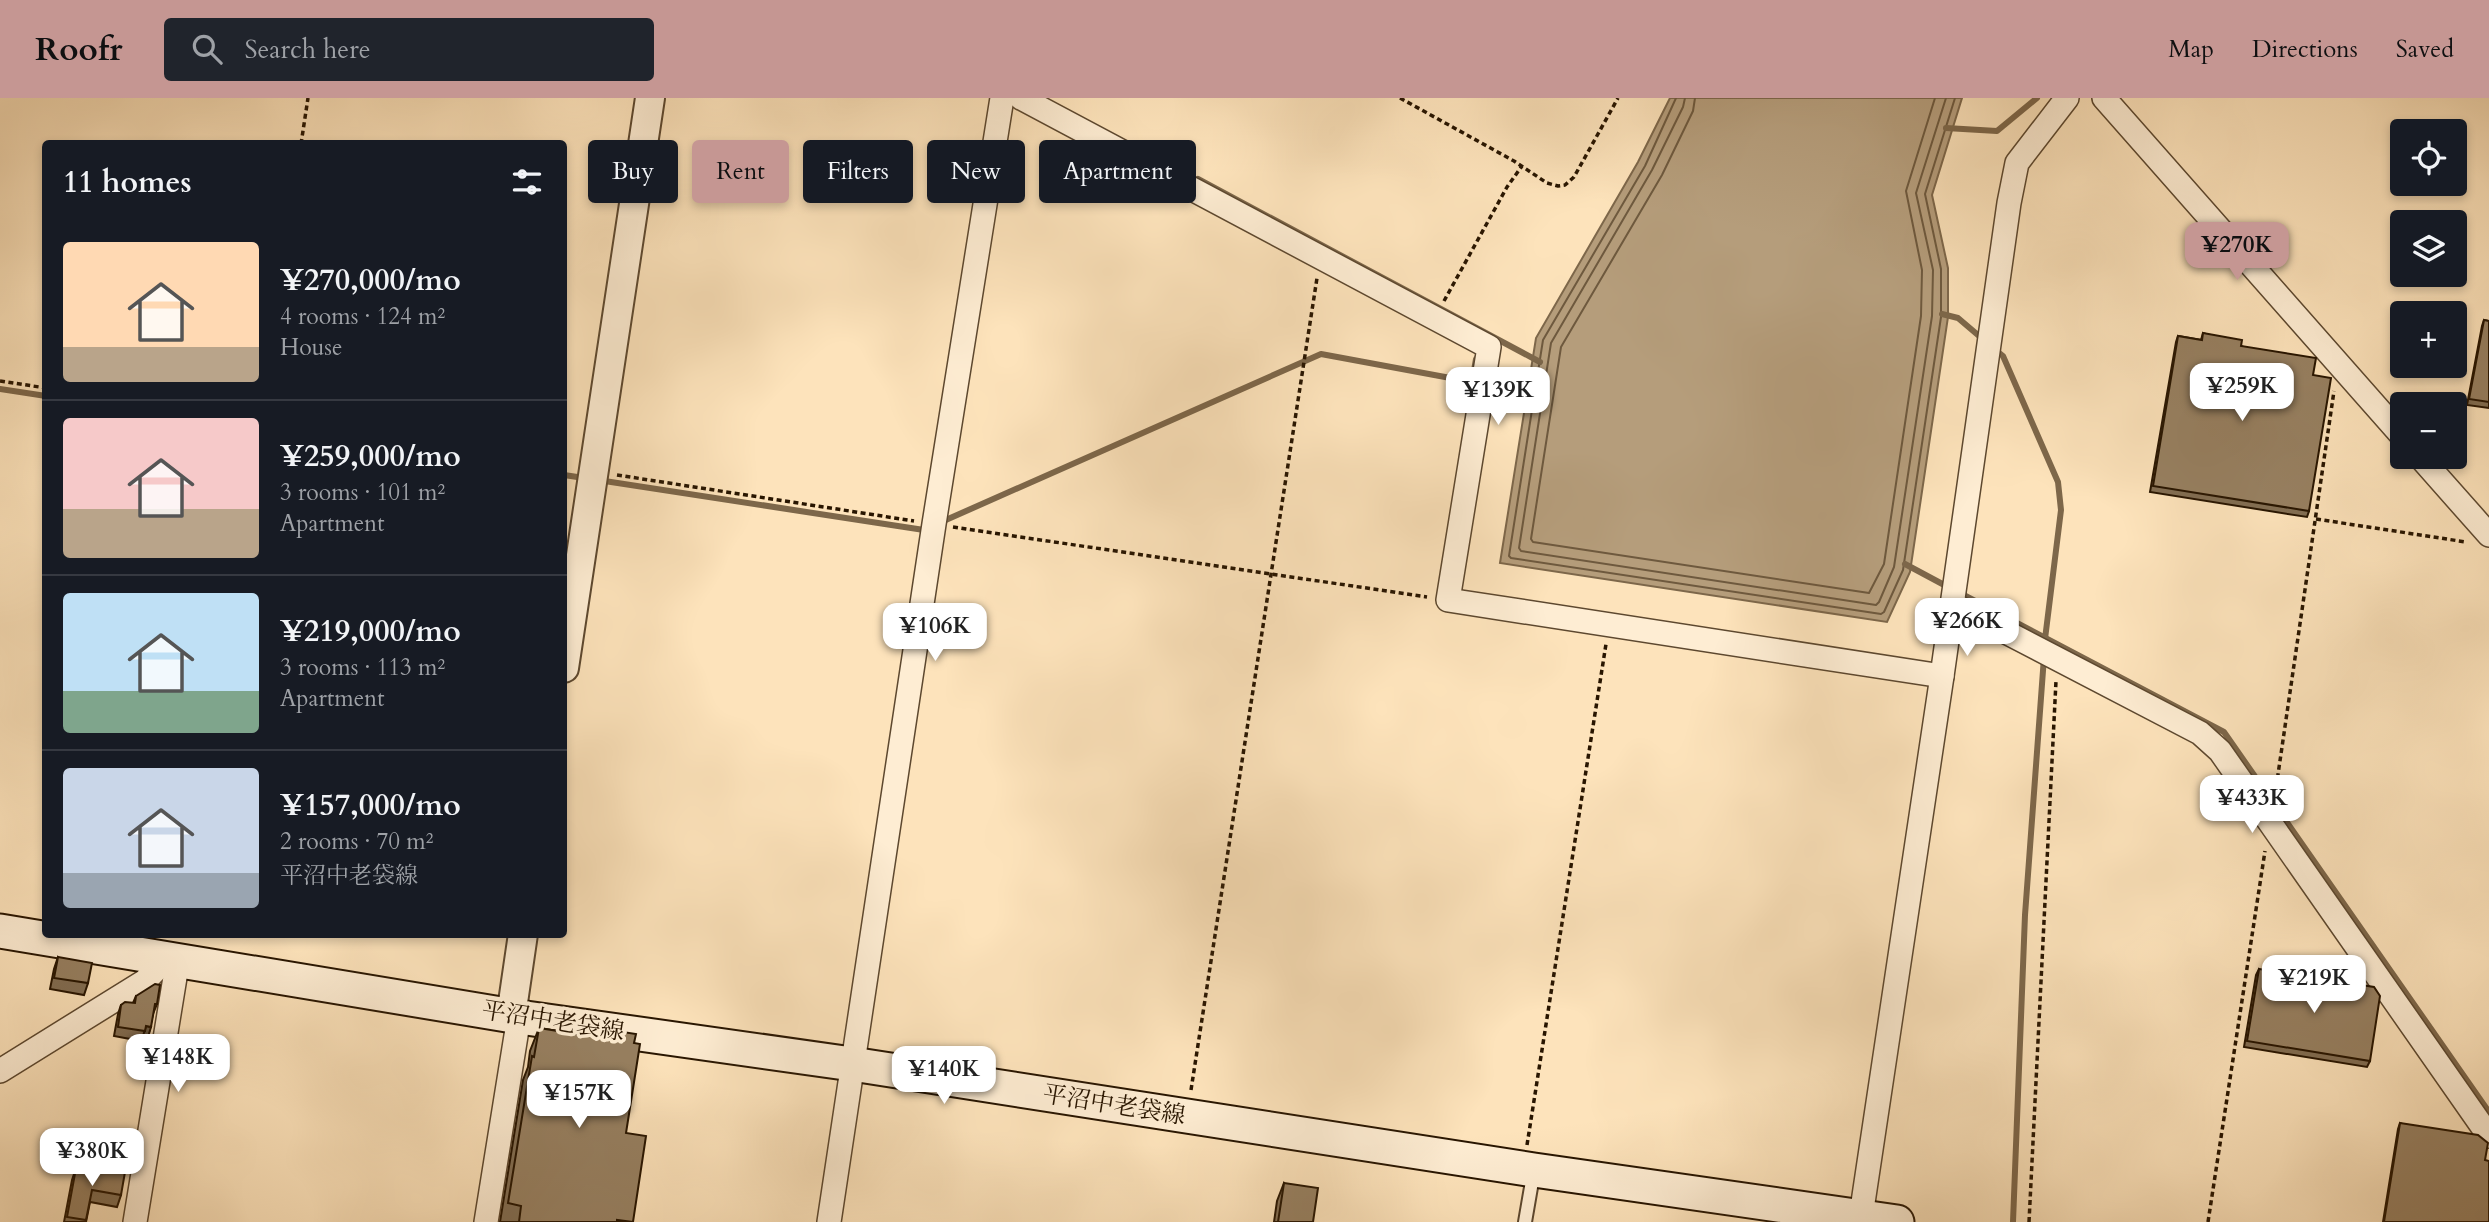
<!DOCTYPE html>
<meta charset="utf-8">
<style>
:root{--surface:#171b24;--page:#20242c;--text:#f1f3f6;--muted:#9ea1a6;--line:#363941;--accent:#c59692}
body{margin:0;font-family:Cardo,"Noto Serif JP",serif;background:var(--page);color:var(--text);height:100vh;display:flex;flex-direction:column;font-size:26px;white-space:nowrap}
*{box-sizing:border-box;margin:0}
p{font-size:23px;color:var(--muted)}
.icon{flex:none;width:38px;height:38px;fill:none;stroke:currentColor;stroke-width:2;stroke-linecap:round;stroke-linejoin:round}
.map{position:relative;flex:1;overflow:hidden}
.sheet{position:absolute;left:42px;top:42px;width:525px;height:798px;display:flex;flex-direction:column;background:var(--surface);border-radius:7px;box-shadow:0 4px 10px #0003}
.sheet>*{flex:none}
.banner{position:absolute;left:588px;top:42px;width:665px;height:63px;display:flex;gap:14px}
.controls{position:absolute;left:2390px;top:21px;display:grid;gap:14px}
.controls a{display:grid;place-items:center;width:77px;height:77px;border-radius:7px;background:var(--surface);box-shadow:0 4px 10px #0003;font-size:35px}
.price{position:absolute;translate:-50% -60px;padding:0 16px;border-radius:14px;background:#fff;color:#222;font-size:23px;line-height:46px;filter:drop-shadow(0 2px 4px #0008)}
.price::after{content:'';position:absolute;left:50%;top:42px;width:21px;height:16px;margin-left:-10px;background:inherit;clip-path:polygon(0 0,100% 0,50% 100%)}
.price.current{background:var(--accent);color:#111}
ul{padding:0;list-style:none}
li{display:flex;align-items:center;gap:21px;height:175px;padding:0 21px}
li+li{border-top:2px solid var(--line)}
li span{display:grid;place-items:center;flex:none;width:196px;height:140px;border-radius:7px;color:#555}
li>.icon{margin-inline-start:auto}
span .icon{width:84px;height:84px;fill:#fffc;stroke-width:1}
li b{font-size:30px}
h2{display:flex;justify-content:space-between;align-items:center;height:84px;padding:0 21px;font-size:30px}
.pill{padding:0 24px;border-radius:7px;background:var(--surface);box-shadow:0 4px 10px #0003;font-size:24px;line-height:63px}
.pill.current{background:var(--accent);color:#111}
header{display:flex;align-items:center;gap:42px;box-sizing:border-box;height:98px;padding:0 35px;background:var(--accent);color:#111}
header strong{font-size:33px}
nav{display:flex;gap:38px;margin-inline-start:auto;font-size:24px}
.search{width:490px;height:63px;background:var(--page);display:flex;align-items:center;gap:18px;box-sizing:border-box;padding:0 24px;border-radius:7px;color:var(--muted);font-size:26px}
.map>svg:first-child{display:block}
.water{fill:#b59d7b;stroke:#7d674a;stroke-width:2}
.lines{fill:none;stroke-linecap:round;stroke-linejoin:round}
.shore{stroke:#6e593e;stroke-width:2}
.stream{stroke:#7d674a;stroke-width:6}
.service-casing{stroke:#5d482f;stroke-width:16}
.minor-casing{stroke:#5d482f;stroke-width:26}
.tertiary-casing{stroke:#5d482f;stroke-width:32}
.secondary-casing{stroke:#281500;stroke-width:37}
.path{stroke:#281500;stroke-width:3.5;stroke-dasharray:5 3.5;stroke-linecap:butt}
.service{stroke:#feedd3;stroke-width:12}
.minor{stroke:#feedd3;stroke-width:23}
.tertiary{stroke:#feedd3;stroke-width:28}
.secondary{stroke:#feedd3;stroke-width:33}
.wall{fill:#826e53;stroke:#281500;stroke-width:2}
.shaded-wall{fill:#6a5a44;stroke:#281500;stroke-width:2}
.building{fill:#978061;stroke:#281500;stroke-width:2}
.labels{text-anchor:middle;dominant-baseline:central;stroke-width:7;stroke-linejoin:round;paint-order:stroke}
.street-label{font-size:24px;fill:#281500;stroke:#feedd3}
</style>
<header>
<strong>Roofr</strong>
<div class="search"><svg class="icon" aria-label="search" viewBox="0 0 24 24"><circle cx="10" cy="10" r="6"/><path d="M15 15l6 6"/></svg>Search here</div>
<nav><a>Map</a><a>Directions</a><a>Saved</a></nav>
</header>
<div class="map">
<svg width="2489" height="1124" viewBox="0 0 2489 1124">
<rect width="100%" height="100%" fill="#fde3bb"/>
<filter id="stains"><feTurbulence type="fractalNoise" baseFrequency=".00286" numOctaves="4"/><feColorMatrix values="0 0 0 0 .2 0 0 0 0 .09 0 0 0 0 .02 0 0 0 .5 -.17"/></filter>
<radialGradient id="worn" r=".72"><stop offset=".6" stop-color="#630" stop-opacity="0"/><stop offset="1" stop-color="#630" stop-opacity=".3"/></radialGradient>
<path class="water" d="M1670,0h292l-30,97 16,73v49l-38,255 -23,50 -387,-59 36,-225 102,-176z"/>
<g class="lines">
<g class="shore">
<path d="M1676,0l-31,68 -102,174 -34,216 2,2 370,56 3,-2 19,-42 38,-253v-48l-16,-75 30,-96"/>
<path d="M1685,0l-2,9 -31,63 -101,173 -32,205 2,3 355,54 3,-3 15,-35 38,-251 1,-46 -17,-77 30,-95"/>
<path d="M1695,0l-2,13 -31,64 -101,172 -30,192 2,3 336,51 15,-29 37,-248 1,-46 -16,-79 29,-93"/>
</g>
<g class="stream">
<path d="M1946,30l51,3 40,-33"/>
<path d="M1198,81l342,183"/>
<path d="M1942,216l16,4 27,23"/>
<path d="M1993,250l10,8 55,126 3,28 -16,129"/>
<path d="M0,291l46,7"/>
<path d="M564,377l20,3"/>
<path d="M598,382l326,50 5,-2"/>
<path d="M939,425l382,-169 151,28 4,-23"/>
<path d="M1905,466l43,23"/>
<path d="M1958,494l266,140 265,380"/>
<path d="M2013,1124l12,-307 19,-258"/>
</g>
<g class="service-casing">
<path id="service" d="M1525,1124l9,-52"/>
</g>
<g class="minor-casing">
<g id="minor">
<path d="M1021,0l468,249 -41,253 494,76"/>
<path d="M2104,0l299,339"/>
<path d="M2420,359l69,78"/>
<path d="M1952,506l248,129 20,18 269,385"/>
<path d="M0,973l145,-90 21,-22"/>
<path d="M1861,1118l81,-540 67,-473 8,-40 50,-65"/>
<path d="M135,1124l43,-263"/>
<path d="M486,1124l33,-205"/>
<path d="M829,1124l105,-698 68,-426"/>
</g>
</g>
<g class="tertiary-casing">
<g id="tertiary">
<path d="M564,570l86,-570"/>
<path d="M511,918l12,-82"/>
</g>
</g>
<g class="secondary-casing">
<path id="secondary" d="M0,833l519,86 333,47 682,106 363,52"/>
</g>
<g class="path">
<path d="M1400,0l114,63 33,22 11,3 7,-1 9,-8 44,-79"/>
<path d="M301,46l7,-46"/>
<path d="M1444,203l63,-114 15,-21"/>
<path d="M0,283l46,7"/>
<path d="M617,377l297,46"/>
<path d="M2316,421l150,23"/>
<path d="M953,429l474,70"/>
<path d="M2275,697l59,-404"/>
<path d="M1191,992l126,-812"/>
<path d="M1527,1047l79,-501"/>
<path d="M2029,1124l27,-541"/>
<path d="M2208,1124l57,-371"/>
</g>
<use href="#service" class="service"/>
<use href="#minor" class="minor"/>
<use href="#tertiary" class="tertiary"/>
<use href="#secondary" class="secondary"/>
</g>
<g class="wall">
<path d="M2484,222l5,1v87l-22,-3 15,-79z"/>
<path d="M2203,235l38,13 72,29 -4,136 -2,6 -157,-25 26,-150 2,-6 23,4z"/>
<path d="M58,859l30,26 -4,12 -34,-6 4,-20z"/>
<path d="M2259,871l111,92 -3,6 -123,-20 12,-72z"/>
<path d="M136,898l21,8 -4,10 -5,23 -5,-1 -2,5 -27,-5 4,-22 3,-9 12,-2z"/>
<path d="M584,928l42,107 7,89h-133l23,-142 5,-13 2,-16 9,-23 42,6z"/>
<path d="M2400,1025l85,37 4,62h-106l15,-93z"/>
<path d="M86,1067l35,30 -4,12 -27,-5 -4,20h-22l8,-42 4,-12 8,1z"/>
<path d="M1284,1085l29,39h-39l3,-21z"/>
</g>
<path class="shaded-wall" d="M146,928l5,1 -3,10 -5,-1z"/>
<g class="building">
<path d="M2484,222l5,1v81l-20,-3z"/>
<path d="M2203,235l39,7 -1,6 75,12 -3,17 18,3 -22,133 -156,-25 25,-150 24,4z"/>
<path d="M58,859l34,6 -4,20 -34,-5z"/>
<path d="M2259,871l115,18 6,9 -10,65 -123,-20z"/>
<path d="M155,886l5,1 -3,19h-2l-4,23 -5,-1 -1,5 -27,-4 3,-22 4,-3 10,1 1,-7z"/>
<path d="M584,928l52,8 -2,9 6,1 -14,89 20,3 -13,86 -16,-2v2h-98l2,-16 -13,-3 24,-147 2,1 5,-29 44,7z"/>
<path d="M2400,1025l78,12 10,8 -3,17 4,1v61h-105z"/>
<path d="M86,1067l39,7 -4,23 -29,-5 -6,30 -19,-3 9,-49 9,1z"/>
<path d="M1284,1085l34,5 -5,34h-35z"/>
</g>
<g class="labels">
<g class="street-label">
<text transform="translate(553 923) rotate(9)">平沼中老袋線</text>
<text transform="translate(1114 1007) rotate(9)">平沼中老袋線</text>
</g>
</g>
<rect width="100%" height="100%" filter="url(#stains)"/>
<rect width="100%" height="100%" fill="url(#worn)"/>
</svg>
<div class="controls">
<a><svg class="icon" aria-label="locate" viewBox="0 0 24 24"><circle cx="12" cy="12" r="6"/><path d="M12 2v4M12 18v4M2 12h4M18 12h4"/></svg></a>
<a><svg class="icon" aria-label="layers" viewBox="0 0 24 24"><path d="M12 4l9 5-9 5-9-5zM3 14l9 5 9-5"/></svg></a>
<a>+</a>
<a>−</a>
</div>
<b class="price current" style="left:2237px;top:184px">¥270K</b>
<b class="price" style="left:2242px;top:325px">¥259K</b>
<b class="price" style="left:1498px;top:329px">¥139K</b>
<b class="price" style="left:1967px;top:560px">¥266K</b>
<b class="price" style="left:935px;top:565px">¥106K</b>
<b class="price" style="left:2252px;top:737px">¥433K</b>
<b class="price" style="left:2314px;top:917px">¥219K</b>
<b class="price" style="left:178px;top:996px">¥148K</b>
<b class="price" style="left:944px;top:1008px">¥140K</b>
<b class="price" style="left:579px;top:1032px">¥157K</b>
<b class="price" style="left:92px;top:1090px">¥380K</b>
<div class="banner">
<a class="pill">Buy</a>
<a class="pill current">Rent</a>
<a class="pill">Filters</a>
<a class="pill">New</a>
<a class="pill">Apartment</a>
</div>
<section class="sheet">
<h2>11 homes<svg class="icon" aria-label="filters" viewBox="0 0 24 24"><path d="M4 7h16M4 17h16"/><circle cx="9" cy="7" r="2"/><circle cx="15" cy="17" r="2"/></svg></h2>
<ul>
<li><span style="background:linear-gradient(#ffd9b3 75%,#b9a48a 0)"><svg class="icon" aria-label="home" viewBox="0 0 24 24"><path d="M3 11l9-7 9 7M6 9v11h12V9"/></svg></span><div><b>¥270,000/mo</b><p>4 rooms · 124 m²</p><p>House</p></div></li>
<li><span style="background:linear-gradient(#f6c9c9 65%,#b9a48a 0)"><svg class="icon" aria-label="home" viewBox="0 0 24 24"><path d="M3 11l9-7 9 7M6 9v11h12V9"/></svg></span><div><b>¥259,000/mo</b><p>3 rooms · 101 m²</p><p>Apartment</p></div></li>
<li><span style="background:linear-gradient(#bfe0f5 70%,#7fa58c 0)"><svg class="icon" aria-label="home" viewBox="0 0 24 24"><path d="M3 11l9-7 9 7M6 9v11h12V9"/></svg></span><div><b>¥219,000/mo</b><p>3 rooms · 113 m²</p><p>Apartment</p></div></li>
<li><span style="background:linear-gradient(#c9d6e8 75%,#9aa5b1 0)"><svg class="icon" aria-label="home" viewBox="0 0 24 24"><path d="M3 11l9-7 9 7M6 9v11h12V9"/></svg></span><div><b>¥157,000/mo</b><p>2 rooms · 70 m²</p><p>平沼中老袋線</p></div></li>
</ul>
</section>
</div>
